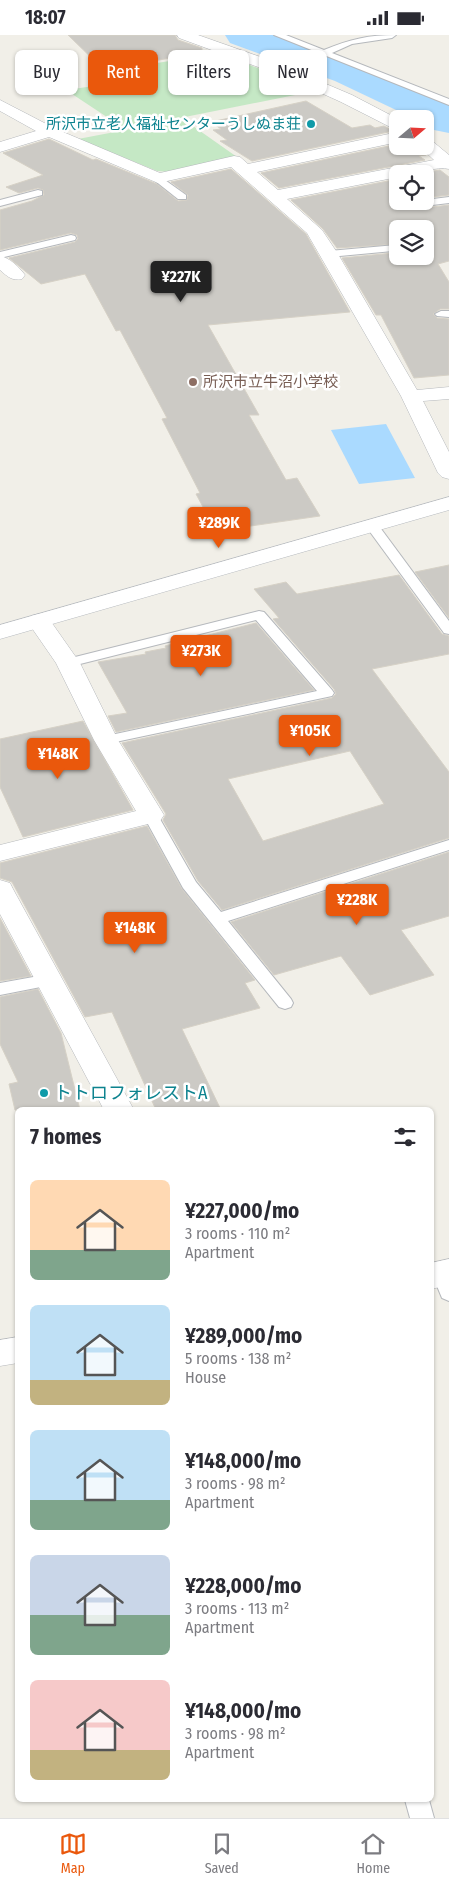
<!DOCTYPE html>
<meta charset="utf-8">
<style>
:root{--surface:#fff;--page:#f2f2f3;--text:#2b2b33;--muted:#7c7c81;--line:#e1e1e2;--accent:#ea580c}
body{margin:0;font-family:"Fira Sans Condensed","Noto Sans JP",sans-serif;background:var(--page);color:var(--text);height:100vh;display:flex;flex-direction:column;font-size:19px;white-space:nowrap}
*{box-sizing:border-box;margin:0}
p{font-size:16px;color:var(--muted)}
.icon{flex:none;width:28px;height:28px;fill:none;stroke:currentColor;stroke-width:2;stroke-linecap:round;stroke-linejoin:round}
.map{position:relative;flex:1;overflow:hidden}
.side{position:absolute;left:15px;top:1072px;width:419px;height:695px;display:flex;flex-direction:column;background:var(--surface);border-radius:8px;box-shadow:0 1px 4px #0004}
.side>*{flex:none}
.hud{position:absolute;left:15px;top:15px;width:420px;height:45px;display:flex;gap:10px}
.needle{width:32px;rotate:71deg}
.tools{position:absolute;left:389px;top:75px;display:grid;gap:10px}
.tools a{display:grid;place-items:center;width:45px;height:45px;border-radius:8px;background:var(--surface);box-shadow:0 1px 4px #0004;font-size:25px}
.price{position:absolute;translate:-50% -42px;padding:0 11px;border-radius:5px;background:var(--accent);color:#fff;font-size:16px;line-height:32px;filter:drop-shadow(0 1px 2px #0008)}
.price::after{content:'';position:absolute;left:50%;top:30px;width:15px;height:11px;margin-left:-8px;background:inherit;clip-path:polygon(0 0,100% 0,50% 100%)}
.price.current{background:#222;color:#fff}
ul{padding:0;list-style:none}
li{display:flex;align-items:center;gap:15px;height:125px;padding:0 15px}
li span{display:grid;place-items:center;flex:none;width:140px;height:100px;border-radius:8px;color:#555}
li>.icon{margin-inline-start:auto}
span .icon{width:60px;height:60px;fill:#fffc;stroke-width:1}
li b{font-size:21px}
h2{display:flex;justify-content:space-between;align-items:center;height:60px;padding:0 15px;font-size:21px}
.tag{padding:0 18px;border-radius:8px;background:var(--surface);box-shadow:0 1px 4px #0004;font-size:18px;line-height:45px}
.tag.current{background:var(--accent);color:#fff}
.status{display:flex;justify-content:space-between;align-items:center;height:35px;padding:0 25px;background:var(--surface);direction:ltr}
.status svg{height:14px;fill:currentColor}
.tab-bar{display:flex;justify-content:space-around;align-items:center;height:70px;border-top:1px solid var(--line);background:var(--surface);font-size:14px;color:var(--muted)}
.tab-bar a{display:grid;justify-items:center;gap:2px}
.tab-bar .current{color:var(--accent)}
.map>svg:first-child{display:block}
.green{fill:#c5e8c5}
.water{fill:#aadaff}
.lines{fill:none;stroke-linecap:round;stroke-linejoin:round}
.river{fill:#aadaff;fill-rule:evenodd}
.building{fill:#cccac5;stroke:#d6d1c6;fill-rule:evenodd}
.lane-casing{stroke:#b5b8bc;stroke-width:2}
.street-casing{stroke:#b5b8bc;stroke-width:1}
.secondary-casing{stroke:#b6babf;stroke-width:1}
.lane{fill:#fff;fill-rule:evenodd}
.street{fill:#fff;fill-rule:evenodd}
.secondary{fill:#fff;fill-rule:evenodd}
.culture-dot{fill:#0f9aa8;stroke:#fff;stroke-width:2}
.education-dot{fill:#8d6e63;stroke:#fff;stroke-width:2}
.labels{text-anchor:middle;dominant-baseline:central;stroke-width:5;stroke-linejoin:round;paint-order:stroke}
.far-culture-label{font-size:15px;fill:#0d838f;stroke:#fff;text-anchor:end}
.far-education-label{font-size:15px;fill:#785e54;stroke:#fff;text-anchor:start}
.culture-label{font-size:18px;fill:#0d838f;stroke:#fff;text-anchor:start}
</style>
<div class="status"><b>18:07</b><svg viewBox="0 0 49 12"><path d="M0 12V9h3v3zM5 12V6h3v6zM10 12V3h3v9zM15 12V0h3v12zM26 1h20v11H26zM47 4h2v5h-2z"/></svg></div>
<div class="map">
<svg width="449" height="1783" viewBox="0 0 449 1783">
<rect width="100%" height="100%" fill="#f1efe8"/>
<g class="green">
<path d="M220,18l95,38 -190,38 -59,-39 56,-8 -10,-10 28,-4 -2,-2z"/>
<path d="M183,84l54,38 -66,15 -14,-1 -79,-32z"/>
</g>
<path class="water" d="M386,389l29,54 -56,6 -28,-54z"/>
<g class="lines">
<path class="river" d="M225,0h57l107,40 60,29v29l-15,-3 -9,-5v-6h-10l-80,-38 -105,-38z"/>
</g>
<g class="building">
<path d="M68,0h107l3,5 24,8v5l-99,16z"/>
<path d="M306,66l46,27 18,-3 5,3 9,-2 9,5 -141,30 -32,-20 7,-1 -14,-10 8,-1 -10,-7z"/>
<path d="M49,104l44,21 3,-1 61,25 21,17 9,-1 1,-5 -17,-13 60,-13 75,65 44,78 -142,13 51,90h-10l37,65 11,-2 23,38 -104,15 -20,-37 4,-1 -38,-74 5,-1 -47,-88 -4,1 -31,-57 -44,10 -32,-26 66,-16 3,-3 -1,-4 -6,-2 -71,17v-40l32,-9 12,-6 -1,-5 -5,-2 -19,5 -13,-6 37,-12 -40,-22z"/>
<path d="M398,109v2h17l11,9 -7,1 6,4 -146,28 -18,-15z"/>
<path d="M440,135l9,7v18l-24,3v-24h-9z"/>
<path d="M398,144v22h20v4l6,3 25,-3v56l-11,3 11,18v27h-9l-7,5 4,4 12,1v56l-35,3 -33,-63h-5l-34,-57 51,-5 5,3h27v-27h-27v15l-61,4 -14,-19 -32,-29z"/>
<path d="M449,530v53l-34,-46z"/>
<path d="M399,540l43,59 7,2v18l-77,15 77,103v66l-227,72 -24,-29 -35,-61 3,-6 -44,-71 210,-45 4,-4 -2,-5 -61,-70 6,-1 -25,-29 32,-7 11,12zM350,716l34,53 -121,37 -35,-62z"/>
<path d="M256,588l58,67 -198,42 -8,-16 19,-3 -29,-51 48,-8 -1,-2 21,-4 -1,-2z"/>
<path d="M83,686l50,89 -110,27 -23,-50v-48z"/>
<path d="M147,791l35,63 73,91 -10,3 15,25 -78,21 39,81h-65l-44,-98 -27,5 -73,-135 -12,-4v-15z"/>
<path d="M449,817v64l-48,14 33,45 -64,20 -29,-39 -67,19 -43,-53z"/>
<path d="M0,883l31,58 -31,5z"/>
<path d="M38,954l23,44 19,77h-65l-6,-26 9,-2 -18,-38v-47z"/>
</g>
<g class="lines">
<g class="lane-casing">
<g id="lane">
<path d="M274,0h12l38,15c26,-11 45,-15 72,-15l-4,3 -40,6 -20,9 117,46v6z"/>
<path d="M158,140l28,20v4h-8l-24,-19 -1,-2z"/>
<path d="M38,155l4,1v4l-42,11v-6z"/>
<path d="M449,162v6l-25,3 -5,-3 6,-3z"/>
<path d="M71,200l4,1 1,2 -1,2 -75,18v-6z"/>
<path d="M396,210l2,8 -5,-2 -64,6 -5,-3 5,-3z"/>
<path d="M441,276h8v6l-12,-1 -2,-2z"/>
<path d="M371,486l5,1 73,99v13l-5,-1 -79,-108z"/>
<path d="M259,576l5,1 68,78 2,3 -2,3 -226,48 -5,-1 -2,-3 2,-3 5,-1 211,-45 -61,-71 -188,47 -7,-4 2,-3z"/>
<path d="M151,775l5,2 40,70 25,30 228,-72v10l-221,71 63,78 2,4 -2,4 -6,2 -6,-2 -96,-119 -40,-73 3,-3z"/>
<path d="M50,939l6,2 2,4 -2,4 -56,11v-12z"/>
<path d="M442,1232l7,2v32l-7,-3 -10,-24 3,-5z"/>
<path d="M405,1765h24l5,18h-24z"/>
</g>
</g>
<g class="street-casing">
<g id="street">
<path d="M177,0h21l74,26 80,34 46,24v12l-57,-29 -53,-24 -109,-40z"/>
<path d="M0,65l56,29 104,44 74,-17 6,1 8,7 150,-32v10l-141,30 21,18 156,-30 -15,-14h6v-8l6,2 18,15v14c-11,-3 -37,5 -51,5v3l-111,22 35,31 16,24 79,136 32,-3v12l-26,2 26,51v27l-7,-2 -4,-4 -37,-77 -94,-163 -76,-66 -73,16 -109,-46 -49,15v-10l36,-11 -36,-20z"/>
<path d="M0,221c10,2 19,11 25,19l-3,4c-10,2 -14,-2 -22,-9z"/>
<path d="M39,579l8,2 33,47 38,77 46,75 -4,6 -160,40v-16l136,-34 -42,-71 -38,-77 -29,-42 4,-5z"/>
<path d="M0,845l10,3 3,6 121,221h-30l-104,-196z"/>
<path d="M449,1224v26l-18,4v-26z"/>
<path d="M18,1302v26l-18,3v-26z"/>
</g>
</g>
<g class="secondary-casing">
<path id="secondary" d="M449,462v13l-449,129v-14z"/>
</g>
<use href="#lane" class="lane"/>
<use href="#street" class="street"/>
<use href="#secondary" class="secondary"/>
</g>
<g class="culture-dot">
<circle cx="311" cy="89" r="5"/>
<circle cx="44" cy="1058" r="5"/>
</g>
<circle class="education-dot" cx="193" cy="347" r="5"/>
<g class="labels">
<g class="far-culture-label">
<text x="301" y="89">所沢市立老人福祉センターうしぬま荘</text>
</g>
<g class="far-education-label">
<text x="203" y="347">所沢市立牛沼小学校</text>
</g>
<g class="culture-label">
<text x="54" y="1058">トトロフォレストA</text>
</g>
</g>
</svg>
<div class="tools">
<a><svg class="needle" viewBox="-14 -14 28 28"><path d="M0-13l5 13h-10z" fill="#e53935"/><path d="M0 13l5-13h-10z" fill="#7c7c81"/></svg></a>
<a><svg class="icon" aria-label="locate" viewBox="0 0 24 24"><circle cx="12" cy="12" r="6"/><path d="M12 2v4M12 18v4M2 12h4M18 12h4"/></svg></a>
<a><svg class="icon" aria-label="layers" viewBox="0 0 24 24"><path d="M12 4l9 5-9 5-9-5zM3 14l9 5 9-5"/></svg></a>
</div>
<b class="price current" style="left:181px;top:268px">¥227K</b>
<b class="price" style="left:219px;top:514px">¥289K</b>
<b class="price" style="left:201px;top:642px">¥273K</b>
<b class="price" style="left:310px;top:722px">¥105K</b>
<b class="price" style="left:58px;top:745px">¥148K</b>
<b class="price" style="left:357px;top:891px">¥228K</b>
<b class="price" style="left:135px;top:919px">¥148K</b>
<div class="hud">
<a class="tag">Buy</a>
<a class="tag current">Rent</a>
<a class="tag">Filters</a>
<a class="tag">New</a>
</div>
<section class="side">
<h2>7 homes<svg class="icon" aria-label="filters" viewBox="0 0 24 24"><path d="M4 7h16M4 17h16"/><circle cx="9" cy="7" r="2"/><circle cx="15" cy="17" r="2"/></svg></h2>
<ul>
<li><span style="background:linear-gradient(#ffd9b3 70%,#7fa58c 0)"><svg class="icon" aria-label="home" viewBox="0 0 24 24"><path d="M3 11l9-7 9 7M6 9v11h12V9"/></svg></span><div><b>¥227,000/mo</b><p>3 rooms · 110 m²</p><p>Apartment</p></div></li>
<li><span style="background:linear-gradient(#bfe0f5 75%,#c2b280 0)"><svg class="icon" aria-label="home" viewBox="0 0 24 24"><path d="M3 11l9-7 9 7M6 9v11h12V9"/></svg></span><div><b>¥289,000/mo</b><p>5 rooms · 138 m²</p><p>House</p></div></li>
<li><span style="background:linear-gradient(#bfe0f5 70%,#7fa58c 0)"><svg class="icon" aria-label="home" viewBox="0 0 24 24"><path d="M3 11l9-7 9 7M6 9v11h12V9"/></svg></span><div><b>¥148,000/mo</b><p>3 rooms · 98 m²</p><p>Apartment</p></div></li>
<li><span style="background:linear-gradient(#c9d6e8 60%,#7fa58c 0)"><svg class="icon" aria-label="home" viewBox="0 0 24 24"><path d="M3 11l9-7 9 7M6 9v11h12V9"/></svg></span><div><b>¥228,000/mo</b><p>3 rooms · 113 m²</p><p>Apartment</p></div></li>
<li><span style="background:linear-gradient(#f6c9c9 70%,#c2b280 0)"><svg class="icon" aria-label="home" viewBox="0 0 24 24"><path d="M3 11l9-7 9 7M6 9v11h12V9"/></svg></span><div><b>¥148,000/mo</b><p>3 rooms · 98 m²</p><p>Apartment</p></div></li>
</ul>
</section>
</div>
<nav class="tab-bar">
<a class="current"><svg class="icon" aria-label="map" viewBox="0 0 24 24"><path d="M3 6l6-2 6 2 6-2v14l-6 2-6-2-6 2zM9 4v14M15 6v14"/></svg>Map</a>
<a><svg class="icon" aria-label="saved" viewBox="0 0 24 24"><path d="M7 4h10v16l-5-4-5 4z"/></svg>Saved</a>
<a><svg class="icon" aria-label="home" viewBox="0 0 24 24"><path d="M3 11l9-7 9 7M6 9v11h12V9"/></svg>Home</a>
</nav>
